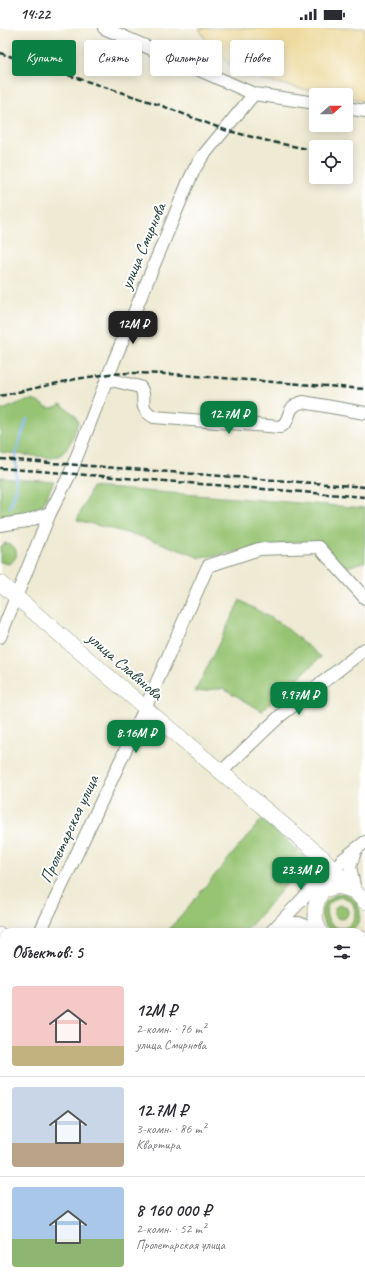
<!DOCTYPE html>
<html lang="ru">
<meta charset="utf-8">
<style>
:root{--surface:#fff;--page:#f7f7f7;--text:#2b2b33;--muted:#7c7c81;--line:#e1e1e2;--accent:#0b8043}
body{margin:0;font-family:Caveat,sans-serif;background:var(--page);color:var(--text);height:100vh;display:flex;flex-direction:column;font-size:15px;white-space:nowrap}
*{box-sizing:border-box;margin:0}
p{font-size:13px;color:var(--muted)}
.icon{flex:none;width:22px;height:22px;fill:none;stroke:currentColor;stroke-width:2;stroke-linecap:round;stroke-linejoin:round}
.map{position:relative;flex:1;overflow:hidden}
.details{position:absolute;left:0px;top:900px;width:365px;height:356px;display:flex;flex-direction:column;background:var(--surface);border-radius:12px 12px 0 0;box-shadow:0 2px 10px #0003}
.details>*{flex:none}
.banner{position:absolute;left:12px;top:12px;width:341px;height:36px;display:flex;gap:8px}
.needle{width:26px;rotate:69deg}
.fabs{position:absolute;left:309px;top:60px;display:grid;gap:8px}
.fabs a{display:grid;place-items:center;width:44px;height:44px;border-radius:4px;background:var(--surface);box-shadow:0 2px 10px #0003;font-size:20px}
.price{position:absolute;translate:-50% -34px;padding:0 9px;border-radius:8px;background:var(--accent);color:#fff;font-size:13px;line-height:26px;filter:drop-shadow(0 1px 2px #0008)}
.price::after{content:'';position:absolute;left:50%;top:24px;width:12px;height:9px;margin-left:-6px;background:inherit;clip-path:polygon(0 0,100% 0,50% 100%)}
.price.current{background:#222;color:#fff}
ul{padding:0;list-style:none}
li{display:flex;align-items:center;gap:12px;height:100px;padding:0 12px}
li+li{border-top:1px solid var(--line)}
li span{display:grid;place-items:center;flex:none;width:112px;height:80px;border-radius:4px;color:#555}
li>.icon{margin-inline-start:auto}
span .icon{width:48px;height:48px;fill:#fffc;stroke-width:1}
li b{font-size:17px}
h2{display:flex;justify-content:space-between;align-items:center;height:48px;padding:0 12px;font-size:17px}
.tag{padding:0 14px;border-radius:4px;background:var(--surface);box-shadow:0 2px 10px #0003;font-size:14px;line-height:36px}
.tag.current{background:var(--accent);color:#fff}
.status{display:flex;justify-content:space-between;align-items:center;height:28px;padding:0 20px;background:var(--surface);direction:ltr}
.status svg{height:11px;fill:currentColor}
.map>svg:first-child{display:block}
.green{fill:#97c473;stroke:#5b8054;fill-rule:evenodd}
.sand{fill:#eeda9e;stroke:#868c69}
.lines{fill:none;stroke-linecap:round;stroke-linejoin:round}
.stream{stroke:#88bbf6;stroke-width:2.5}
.minor-casing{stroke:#879484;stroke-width:14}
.major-casing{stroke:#879484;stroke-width:16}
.minor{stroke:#fff;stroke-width:12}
.major{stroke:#fff;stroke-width:15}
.tram{stroke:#1f3d34;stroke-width:1}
.rail{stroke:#1f3d34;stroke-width:2.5;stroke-dasharray:6 3;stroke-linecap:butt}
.labels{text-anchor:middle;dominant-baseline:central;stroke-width:4;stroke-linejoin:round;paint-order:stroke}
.street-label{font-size:17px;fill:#1f3d34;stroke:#fff}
</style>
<div class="status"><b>14:22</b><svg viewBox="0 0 49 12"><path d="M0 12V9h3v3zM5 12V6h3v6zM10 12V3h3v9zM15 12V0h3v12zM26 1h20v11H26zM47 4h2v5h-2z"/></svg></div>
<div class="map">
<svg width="365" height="1256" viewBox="0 0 365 1256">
<rect width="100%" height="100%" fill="#fff"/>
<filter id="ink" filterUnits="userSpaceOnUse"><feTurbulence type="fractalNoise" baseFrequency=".025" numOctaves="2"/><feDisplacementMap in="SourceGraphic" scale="8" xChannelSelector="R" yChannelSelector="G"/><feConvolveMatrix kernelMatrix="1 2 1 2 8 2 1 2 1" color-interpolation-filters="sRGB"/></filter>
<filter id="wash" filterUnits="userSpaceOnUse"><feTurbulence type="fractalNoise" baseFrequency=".012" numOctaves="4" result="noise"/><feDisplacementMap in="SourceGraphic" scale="16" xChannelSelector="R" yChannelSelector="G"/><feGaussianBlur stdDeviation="0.9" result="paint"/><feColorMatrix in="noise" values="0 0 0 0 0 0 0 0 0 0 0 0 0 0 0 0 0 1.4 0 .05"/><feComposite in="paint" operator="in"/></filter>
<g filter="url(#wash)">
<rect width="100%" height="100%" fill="#efead3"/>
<g class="green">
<path d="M32,372c15,4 14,13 29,4l14,11 3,8c-6,14 -9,32 -26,35l-52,-6v-41l22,-9z"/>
<path d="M0,449l54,4 -12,25 -23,9 -19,1z"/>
<path d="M92,459l273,21v53l-17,6 -49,-26 -98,17 -51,-19 -73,-19z"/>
<path d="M6,515c13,2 14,17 2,21l-8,-2v-16z"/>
<path d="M240,572l44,26 37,31 -59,54 -39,-23 -28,4z"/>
<path d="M262,791l46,41 -63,72h-78z"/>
<path d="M344,865c14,5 21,21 12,34 -4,4 -8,5 -14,5 -28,0 -27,-37 2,-39zM341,869c24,3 14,40 -7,29 -3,-2 -6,-5 -7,-9 -3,-11 4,-18 14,-20z"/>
<circle cx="341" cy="884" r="7"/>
<path d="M4,1011v32l-4,-2v-20z"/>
<path d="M365,1046v210h-74l-1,-4h71v-204z"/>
</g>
<path class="sand" d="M199,0h166v73l-19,-4v-2h-12l-45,-9 -50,-12 -34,-35z"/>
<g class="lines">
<g class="stream">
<path d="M10,479l6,-17v-37l11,-34"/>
<path d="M361,985l2,-3"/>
<path d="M362,1052l3,13"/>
</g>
</g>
</g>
<g filter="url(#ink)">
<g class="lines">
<g class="minor-casing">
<g id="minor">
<path d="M104,0l150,66 62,9"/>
<path d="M346,80l19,3"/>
<path d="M107,351l33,8c9,11 -5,19 14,30l126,10c13,-6 4,-21 23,-25l62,11"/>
<path d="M0,497l27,-4 23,-8"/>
<path d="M0,609l50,-124 20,-39 44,-113 74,-178 7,-15 7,-11 52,-63"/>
<path d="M221,744l59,-56 85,-67"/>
<path d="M355,863l-5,-25 6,-17"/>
<path d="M279,896l20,-1 21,9"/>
<path d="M40,904l108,-230 60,-136 51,-17 60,-2 46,51"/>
<path d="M271,904l45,-47 19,-15 6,-9 24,-19"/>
<path d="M0,1189l4,2"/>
<path d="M123,1252l2,4"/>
<path d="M268,1252l1,4"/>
<path d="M6,1256l2,-4"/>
</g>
</g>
<g class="major-casing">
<g id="major">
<path d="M0,555l144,124 178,150 43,45"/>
<path d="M320,904c-8,-15 -6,-29 3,-42l16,-4 16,5"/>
<path d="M0,907l4,4"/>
<path d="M365,911l-3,11 3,20"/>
<path d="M361,1035l4,-3"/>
</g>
</g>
<use href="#minor" class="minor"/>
<use href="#major" class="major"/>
<path class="tram" d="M0,932l1,8 -1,7"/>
<g class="rail">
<path d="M0,25l160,52 65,25 47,12 41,8"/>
<path d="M0,368l76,-17 33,-5 21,-1 40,1 195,15"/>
<path d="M0,431l365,28"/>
<path d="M0,440l365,29"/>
</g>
</g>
</g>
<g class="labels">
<g class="street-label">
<text transform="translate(143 218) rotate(-67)">улица Смирнова</text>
<text transform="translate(125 638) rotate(41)">улица Славянова</text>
<text transform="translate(69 801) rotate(-65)">Пролетарская улица</text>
</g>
</g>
</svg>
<div class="fabs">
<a><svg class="needle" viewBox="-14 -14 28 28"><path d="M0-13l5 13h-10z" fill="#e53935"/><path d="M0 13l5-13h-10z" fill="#7c7c81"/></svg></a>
<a><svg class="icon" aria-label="locate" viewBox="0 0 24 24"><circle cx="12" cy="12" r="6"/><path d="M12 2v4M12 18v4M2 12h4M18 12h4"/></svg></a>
</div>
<b class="price current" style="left:133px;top:317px">12M ₽</b>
<b class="price" style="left:229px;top:407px">12.7M ₽</b>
<b class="price" style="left:299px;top:688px">9.97M ₽</b>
<b class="price" style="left:136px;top:726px">8.16M ₽</b>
<b class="price" style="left:301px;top:863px">23.3M ₽</b>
<div class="banner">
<a class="tag current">Купить</a>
<a class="tag">Снять</a>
<a class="tag">Фильтры</a>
<a class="tag">Новое</a>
</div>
<section class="details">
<h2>Объектов: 5<svg class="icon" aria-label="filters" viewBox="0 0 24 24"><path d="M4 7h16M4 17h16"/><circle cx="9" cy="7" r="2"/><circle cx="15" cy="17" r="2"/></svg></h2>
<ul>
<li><span style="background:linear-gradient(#f6c9c9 75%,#c2b280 0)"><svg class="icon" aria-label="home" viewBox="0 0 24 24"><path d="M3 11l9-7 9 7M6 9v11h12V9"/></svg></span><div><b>12M ₽</b><p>2-комн. · 76 m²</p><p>улица Смирнова</p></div></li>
<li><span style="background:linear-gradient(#c9d6e8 70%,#b9a48a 0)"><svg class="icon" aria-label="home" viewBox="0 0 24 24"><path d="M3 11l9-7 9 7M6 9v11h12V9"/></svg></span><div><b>12.7M ₽</b><p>3-комн. · 86 m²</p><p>Квартира</p></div></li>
<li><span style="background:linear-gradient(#a9c7e8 65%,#8fb573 0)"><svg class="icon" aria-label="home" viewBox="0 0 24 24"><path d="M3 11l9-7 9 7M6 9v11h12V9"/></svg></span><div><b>8 160 000 ₽</b><p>2-комн. · 52 m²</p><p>Пролетарская улица</p></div></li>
</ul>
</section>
</div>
